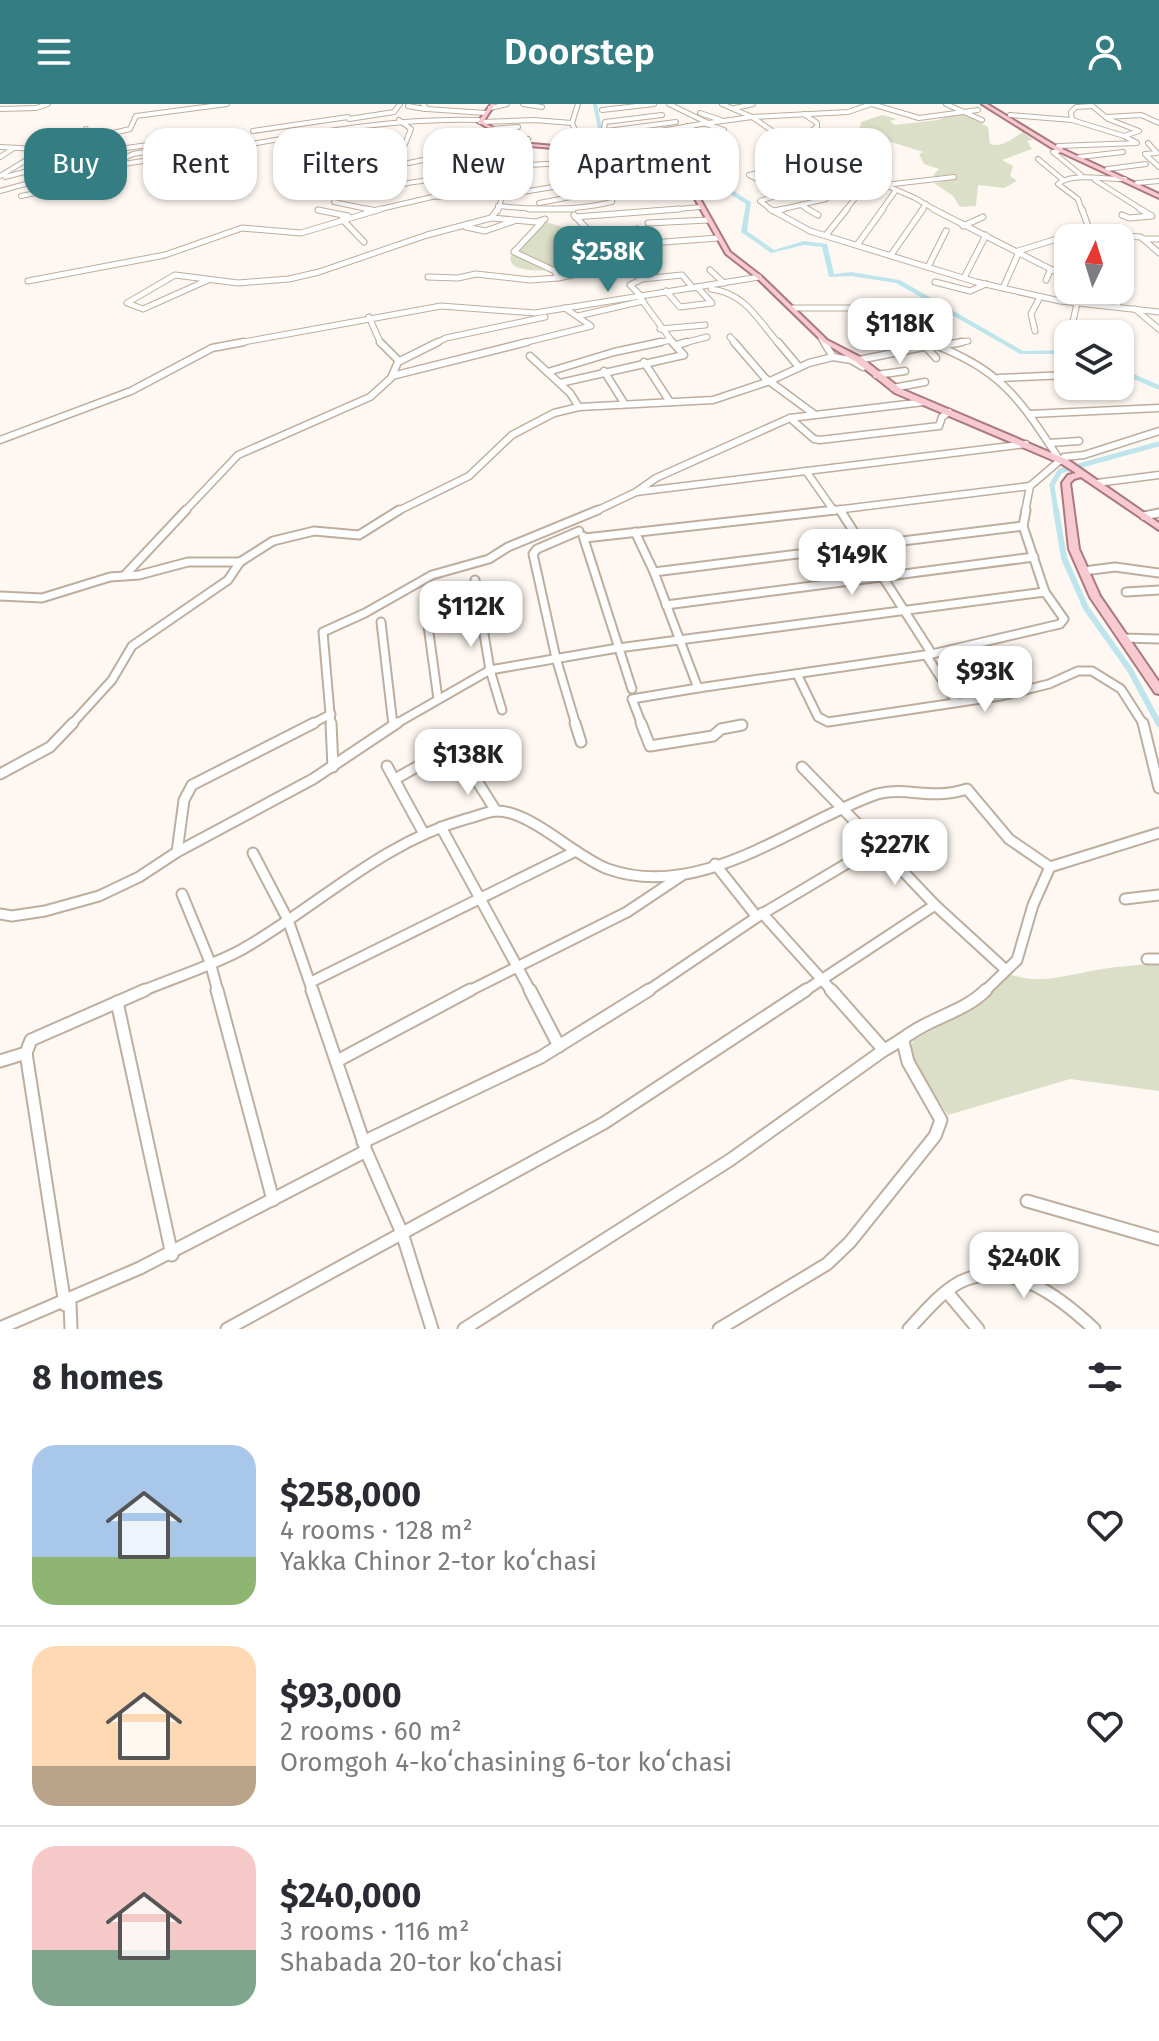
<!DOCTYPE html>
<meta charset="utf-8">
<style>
:root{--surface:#fff;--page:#f2f2f3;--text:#2b2b33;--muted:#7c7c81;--line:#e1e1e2;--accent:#347d82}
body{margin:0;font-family:"Fira Sans",sans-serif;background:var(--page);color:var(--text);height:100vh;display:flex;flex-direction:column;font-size:30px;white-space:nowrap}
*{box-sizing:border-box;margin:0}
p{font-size:26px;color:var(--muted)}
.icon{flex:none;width:44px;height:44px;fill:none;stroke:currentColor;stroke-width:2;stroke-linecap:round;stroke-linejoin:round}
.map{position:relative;height:1225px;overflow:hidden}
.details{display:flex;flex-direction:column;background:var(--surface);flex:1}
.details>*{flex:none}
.banner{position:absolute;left:24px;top:24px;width:1112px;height:72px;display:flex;gap:16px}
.needle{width:52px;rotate:4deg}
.fabs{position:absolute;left:1054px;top:120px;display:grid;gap:16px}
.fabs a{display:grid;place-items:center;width:80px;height:80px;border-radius:16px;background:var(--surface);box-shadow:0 2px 6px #0004;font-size:40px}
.price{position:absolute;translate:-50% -68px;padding:0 18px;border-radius:16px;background:#fff;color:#222;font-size:26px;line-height:52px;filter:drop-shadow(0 2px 4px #0008)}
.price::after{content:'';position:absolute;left:50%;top:48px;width:24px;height:18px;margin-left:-12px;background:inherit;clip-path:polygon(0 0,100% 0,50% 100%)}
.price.current{background:var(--accent);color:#fff}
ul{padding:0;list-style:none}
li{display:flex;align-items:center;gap:24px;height:200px;padding:0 32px}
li+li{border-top:2px solid var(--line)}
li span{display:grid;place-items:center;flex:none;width:224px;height:160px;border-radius:24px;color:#555}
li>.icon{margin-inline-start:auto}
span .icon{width:96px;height:96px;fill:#fffc;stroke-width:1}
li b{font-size:34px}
h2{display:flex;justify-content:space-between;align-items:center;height:96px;padding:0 32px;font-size:34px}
.chip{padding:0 28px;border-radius:24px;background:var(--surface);box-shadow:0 2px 6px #0004;font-size:28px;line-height:72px}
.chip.current{background:var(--accent);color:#fff}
header{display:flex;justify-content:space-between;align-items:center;height:104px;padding:0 32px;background:var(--accent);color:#fff;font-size:36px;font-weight:600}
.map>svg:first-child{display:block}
.green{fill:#dbdfc8}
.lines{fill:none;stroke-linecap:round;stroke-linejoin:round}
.canal-far1{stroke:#bfe5ec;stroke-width:5}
.canal{stroke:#bfe5ec;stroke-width:6}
.river{fill:#bfe5ec;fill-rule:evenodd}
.minor-far5-casing{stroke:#beae9f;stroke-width:6}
.minor-far4-casing{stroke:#beae9f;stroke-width:7}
.minor-far3-casing{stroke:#beae9f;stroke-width:9}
.minor-far2-casing{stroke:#beae9f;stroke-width:11}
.minor-far1-casing{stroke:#beae9f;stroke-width:13}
.minor-casing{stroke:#beae9f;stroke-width:15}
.major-casing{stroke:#ab787e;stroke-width:4}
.minor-far5{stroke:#fff;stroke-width:4}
.minor-far4{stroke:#fff;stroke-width:5}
.minor-far3{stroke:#fff;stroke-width:6}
.minor-far2{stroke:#fff;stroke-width:7}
.minor-far1{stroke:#fff;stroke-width:9}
.minor{stroke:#fff;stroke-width:11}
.major{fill:#f7cad2;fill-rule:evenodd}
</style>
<header><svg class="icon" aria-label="menu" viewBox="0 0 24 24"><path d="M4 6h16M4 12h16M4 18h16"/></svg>Doorstep<svg class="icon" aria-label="person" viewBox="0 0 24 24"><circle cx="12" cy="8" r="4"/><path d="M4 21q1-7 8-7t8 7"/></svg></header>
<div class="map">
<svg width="1159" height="1225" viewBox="0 0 1159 1225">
<rect width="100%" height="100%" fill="#fff8f2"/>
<g class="green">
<path d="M970,8l12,6 -5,3 11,6 2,17c11,4 23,-6 33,-12l10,8 -6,1 5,8 -30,11 11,6 -3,10 7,5 -13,7 -26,-3 -2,21 -16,1 -7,-11 -19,-13 8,-1 -9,-7 6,-6 -15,-5 -5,-10 4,-2 -64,-20 2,-10 21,-7 15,4 -7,2 5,4 43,-5 15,-6z"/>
<path d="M546,118l35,10 11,31c-23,3 -45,11 -69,6 -34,-7 11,-41 23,-47z"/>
<path d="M1159,859v128l-89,-12 -122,36 -38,-59v-9l4,-7 61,-35 34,-31c33,12 60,0 93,-5 19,-3 38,-4 57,-6z"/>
</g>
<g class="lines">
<path class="canal-far1" d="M1056,408l-4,-27 8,-14 99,-27"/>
<path class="canal" d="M1056,406l8,48 22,50 44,62 29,54"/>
<g class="river">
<path d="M593,0h4l8,39 35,5 11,13 58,15 42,26 -4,29 27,19 30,-9 23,3 7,30 17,-2 49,8 123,71 45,-1v4h-48l-124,-71 -45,-7 -22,1 -7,-30 -18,-2 -33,8 -30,-21 5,-28 -41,-26 -58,-15 -11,-13 -35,-5z"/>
<path d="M1120,264l39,17v5l-39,-17z"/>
</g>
<g class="minor-far5-casing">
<g id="minor-far5">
<path d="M423,0l4,5 58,4"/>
<path d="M523,0l19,3"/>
<path d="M669,0l39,19 44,-6 96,-5 23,-8"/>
<path d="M722,0l30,13 22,15 1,5 140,61 22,13"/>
<path d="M872,0l47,14 59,-8"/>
<path d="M946,0l36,16"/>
<path d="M408,2l17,3"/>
<path d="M490,4l17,-4"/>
<path d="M735,4l18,-4"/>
<path d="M0,5l36,-1 12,-4"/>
<path d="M602,6l52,-6"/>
<path d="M700,9l21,7"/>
<path d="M1010,11l62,5 52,16"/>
<path d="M1106,13l35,-2 18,8"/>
<path d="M349,15l45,-7 6,-8"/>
<path d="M399,16l12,9 -6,15"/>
<path d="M1072,16l-1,-8 5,-5 16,-1"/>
<path d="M480,18l54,-2 38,3 3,7 -5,10 4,7 -3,1"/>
<path d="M572,19l6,-19"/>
<path d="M706,20l18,6 -6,3"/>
<path d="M86,25l2,12"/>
<path d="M491,25l27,-2"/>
<path d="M253,27l95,-14"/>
<path d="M607,27l69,-9"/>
<path d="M620,34l-16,-9 1,-7 57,-7"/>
<path d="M88,35l42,-10 6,-13 91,-12"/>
<path d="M489,37l-55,2 -4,26 61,-1"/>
<path d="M652,39l50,-9 -15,-8"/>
<path d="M1148,39l9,10 -12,1 14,13"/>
<path d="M520,40l8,-5"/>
<path d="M791,40l26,-17v-4l-13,-9"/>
<path d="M102,42l25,2 75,-11 15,13"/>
<path d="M1058,42l79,-3 -13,-7 15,-5 -31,-12 -18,-15"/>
<path d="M0,43l74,4"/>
<path d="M574,43l22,-1 24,-8 87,-15"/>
<path d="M223,45l9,13"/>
<path d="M1061,46l-8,2 28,23"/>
<path d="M433,51l57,-1"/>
<path d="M0,53l14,-9"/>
<path d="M1079,53l44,-5"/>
<path d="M122,55l11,-5 54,-9 7,9"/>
<path d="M1038,55l24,20"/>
<path d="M409,59l23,-5"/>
<path d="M491,63l114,-6"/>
<path d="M850,65l7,-2 4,-7"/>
<path d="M1107,65l39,-5"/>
<path d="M57,67l45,-25 -2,-2"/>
<path d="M41,68l47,-31"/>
<path d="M572,70l10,9"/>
<path d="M0,72l43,-26"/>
<path d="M5,73l23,-6 14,1"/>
<path d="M1095,76l49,31"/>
<path d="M1137,79l22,-2"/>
<path d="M885,81l69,-8"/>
<path d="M495,83l-6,-46 18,-2"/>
<path d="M0,87c71,-21 144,-30 217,-41 88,-15 173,-33 262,-30"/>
<path d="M21,92l59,-12 23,-14"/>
<path d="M376,92c34,-23 79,-15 118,-13"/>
<path d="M658,92l36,-2"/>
<path d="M334,98l38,8"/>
<path d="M539,99l95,-18 54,-3"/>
<path d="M801,101l10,6"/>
<path d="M498,102c39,4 76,5 114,-4l2,-12"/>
<path d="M318,106l4,1"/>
<path d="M372,107l60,-14 91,-5 77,-13 17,11"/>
<path d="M498,107l5,-18"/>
<path d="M654,107l47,-4"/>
<path d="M773,107l-13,-10 25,-8 -36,-18 75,-16"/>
<path d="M775,107l51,-12"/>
<path d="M845,107l19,-24 16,-3"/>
<path d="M881,107l15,-21"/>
<path d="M921,107l5,-7"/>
<path d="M1082,107l-4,-12 -20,-15c14,-12 47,-4 67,-5"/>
</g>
</g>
<g class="minor-far4-casing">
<g id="minor-far4">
<path d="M366,105l6,1"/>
<path d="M529,105h44"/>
<path d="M770,105l40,22 166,51 84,19 99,11"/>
<path d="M807,105l11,6"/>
<path d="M933,105l135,69"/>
<path d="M318,106l30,6"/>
<path d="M774,107l10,-2"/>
<path d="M574,111l13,14 8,36"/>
<path d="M1122,111l7,3 23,-2 -12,-7"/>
<path d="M575,113l104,-8"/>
<path d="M492,114l44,4 9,-3"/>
<path d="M342,115l22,23"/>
<path d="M542,118l-28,30 41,19 3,7"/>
<path d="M648,119l60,-3"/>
<path d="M963,122l20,-9"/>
<path d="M466,123l19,4 29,-10"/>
<path d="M826,131l21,-26"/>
<path d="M1123,132l18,1 18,16"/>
<path d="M1143,135h16"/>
<path d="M651,139l67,-5"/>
<path d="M857,141l26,-36"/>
<path d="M1018,147l71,-22 -7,-20"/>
<path d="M891,151l32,-46"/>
<path d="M636,152l20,14 -5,7"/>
<path d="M928,163l18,-36"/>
<path d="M710,166l14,13"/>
<path d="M428,173l30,1 18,-4 54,6 28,-2 53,-11 10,-8 33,-10 -17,-20"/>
<path d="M964,174l22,-43"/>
<path d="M208,176l-65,29 -16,-6 48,-28 63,8 51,-4 30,-7 108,-37 64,-17 7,-9"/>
<path d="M1046,176l4,-9 18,-4"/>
<path d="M28,177l137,-26 77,-27 59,5 80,-24"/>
<path d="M935,178l35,9 16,-7"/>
<path d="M1003,184l16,-36"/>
<path d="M711,185c34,4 47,31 68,55"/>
<path d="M1090,186l28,14"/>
<path d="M666,187l14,16 32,-4 -15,-16"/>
<path d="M638,191l36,49"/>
<path d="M640,191l-10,-10 12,-6 40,-4 11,13"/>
<path d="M793,204h73l13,11 54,25"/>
<path d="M1135,205l24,20"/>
<path d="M578,212l65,-15"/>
<path d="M369,213l12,27"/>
<path d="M1072,222l5,-23"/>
<path d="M660,225l45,-4"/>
<path d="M1035,227l-4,-17 9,-17"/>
<path d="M730,233l6,7"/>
<path d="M821,234l4,6"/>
<path d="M233,240l208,-38 94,7 224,-36"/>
<path d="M434,240l12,-6 99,-21"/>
<path d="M519,240l72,-18 -26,-18"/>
<path d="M652,240l19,-4"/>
<path d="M680,240l27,-7"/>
<path d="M951,240l17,-3"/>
</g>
</g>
<g class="minor-far3-casing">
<g id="minor-far3">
<path d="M380,238l19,19"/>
<path d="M734,238l31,36 49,36"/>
<path d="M778,238l21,25"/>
<path d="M928,238c73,28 90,54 131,117"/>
<path d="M676,241l11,-3"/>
<path d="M941,242l21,-4"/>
<path d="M926,243l10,11"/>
<path d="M530,252l40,37 9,14"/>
<path d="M833,253l18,3 12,7"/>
<path d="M859,256l74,-15"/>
<path d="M644,258l26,40"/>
<path d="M604,267l20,32"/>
<path d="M548,268l66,-20 47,-10"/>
<path d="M876,271l29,-4"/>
<path d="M392,272l135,-34"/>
<path d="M999,274l69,-3"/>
<path d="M560,279l124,-28 -12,-13"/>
<path d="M893,284l32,-6"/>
<path d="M1030,310l129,-6"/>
<path d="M790,314l24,21 6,1 119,-14 3,-9 7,-5"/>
<path d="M0,336l131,-49 81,-43 32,-6"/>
<path d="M1049,339l30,-2"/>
<path d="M806,367l28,40"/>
<path d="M1097,379l62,-8"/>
<path d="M636,388l20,-14 134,-60 134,-16"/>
<path d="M184,408l54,-57 132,-58 21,-19 7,-16 40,-20"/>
<path d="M396,408l73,-36 43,-41 42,-22 25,-6 134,-7 57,-19 39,-18 24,-6 -9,-15"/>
<path d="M594,408l42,-20 390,-48"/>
<path d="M819,408l211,-26"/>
<path d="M1025,408l5,-26 34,-29 20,-2 75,-24"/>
</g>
</g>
<g class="minor-far2-casing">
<g id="minor-far2">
<path d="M840,406l92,144"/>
<path d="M1144,412l15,-3"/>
<path d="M1023,422l22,66 19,27 -4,5 -128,30 -234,34 -44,-116z"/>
<path d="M1023,422l3,-16"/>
<path d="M635,428l19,40"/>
<path d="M583,432l49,153"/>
<path d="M585,434l250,-28"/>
<path d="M1084,467l31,-4 44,6"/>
<path d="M125,471l61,-65"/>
<path d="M475,476l15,90 12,40"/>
<path d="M1126,488l33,-2"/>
<path d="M0,492l42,2 68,-21 29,-2 49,-13h52"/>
<path d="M666,501l368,-48"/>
<path d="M426,507l12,88"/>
<path d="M381,518l12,103"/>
<path d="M1123,534l36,1"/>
<path d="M926,551l30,46"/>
<path d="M797,570l21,43 10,5 173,-26 48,-12 29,-13h14l29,18 23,36"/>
<path d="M71,621l41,-45 20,-34 96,-66 12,-18 33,-21 41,-10 45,4 40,-25"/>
<path d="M310,621l21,-11"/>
<path d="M331,621l-8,-93 42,-19 67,-38 57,-16 19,-12 90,-37"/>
<path d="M394,621l96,-55 128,-22 427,-56"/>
<path d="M576,621l-20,-67 -23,-104 4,-5 42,-18"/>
<path d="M642,621l-10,-26 66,-11"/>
</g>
</g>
<g class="minor-far1-casing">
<g id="minor-far1">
<path d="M331,619l2,44"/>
<path d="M575,619l6,19"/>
<path d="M641,619l9,23 63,-10 8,-7 21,-4"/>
<path d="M1143,619l16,65"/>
<path d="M467,661l29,46"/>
<path d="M387,662l37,68"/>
<path d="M0,670l50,-27 23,-24"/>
<path d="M395,675l63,-35"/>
<path d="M441,723l90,165"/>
<path d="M878,741l57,60"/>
<path d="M177,748l7,-52 8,-15 122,-62"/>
<path d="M253,749l35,67 25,72"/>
<path d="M715,760l42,53"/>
<path d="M182,790l28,68 8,30"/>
<path d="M1125,795l34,-4"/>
<path d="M762,809l71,79"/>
<path d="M0,810l12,2 33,-5 54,-15 40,-19 38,-25 136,-73 84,-56"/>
<path d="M1147,855h12"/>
<path d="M311,878l265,-131"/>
<path d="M140,888c33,-14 69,-25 101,-42 76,-43 139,-107 225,-131 9,-2 20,-7 29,-8 34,-2 80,46 113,58 93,33 186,-46 269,-75 32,-8 53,7 90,-5l42,50 41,28"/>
<path d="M467,888l160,-80 54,-36"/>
<path d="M646,888l111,-75 121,-72 -76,-78"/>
<path d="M803,888l132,-87 71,65"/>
<path d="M984,888l33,-32 16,-55 17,-38 109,-34"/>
</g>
</g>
<g class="minor-casing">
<g id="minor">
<path d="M217,886l56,210"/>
<path d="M312,886l53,156"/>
<path d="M530,886l29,56"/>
<path d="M831,886l53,60c14,-7 25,-17 39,-24 22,-12 45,-18 63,-36"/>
<path d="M117,898l55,253"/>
<path d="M26,949l39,252"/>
<path d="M0,957l26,-8 5,-13 114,-50"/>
<path d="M337,957l133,-71"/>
<path d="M363,1038l178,-85 108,-67"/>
<path d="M1027,1097l132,38"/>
<path d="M947,1188l31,37"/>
<path d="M70,1199l1,26"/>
<path d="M0,1224l140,-60 226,-117 36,82 30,96"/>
<path d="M227,1225l377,-206 202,-133"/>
<path d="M464,1225l266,-169 154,-110"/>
<path d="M719,1225l108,-65 23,-22 85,-106 6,-16 -33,-58 -5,-21"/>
<path d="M909,1225c15,-16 31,-36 51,-47 50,-24 99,14 134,47"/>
</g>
</g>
<g class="major-casing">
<g id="major">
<path d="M491,0h4l-12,18 38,21 44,4 58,17 44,5 23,12 40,71 31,24 66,64 35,18 39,31 167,71 91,63v7l-78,-53 -7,2 -4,4 9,66 21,47 59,86v12l-4,-1 -65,-96 -21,-48 -7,-66 6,-8 8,-2 -14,-9 -167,-71 -39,-31 -33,-20 -66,-64 -31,-24 -40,-71 -20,-11 -44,-5 -57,-18 -47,-4 -40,-23z"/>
<path d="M982,0h5l69,42 103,48v4l-107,-50z"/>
</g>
</g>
<use href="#minor-far5" class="minor-far5"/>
<use href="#minor-far4" class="minor-far4"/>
<use href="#minor-far3" class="minor-far3"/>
<use href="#minor-far2" class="minor-far2"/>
<use href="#minor-far1" class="minor-far1"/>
<use href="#minor" class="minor"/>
<use href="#major" class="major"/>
</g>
</svg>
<div class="fabs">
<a><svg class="needle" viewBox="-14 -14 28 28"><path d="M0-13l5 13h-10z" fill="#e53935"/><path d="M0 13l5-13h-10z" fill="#7c7c81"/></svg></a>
<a><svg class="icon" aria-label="layers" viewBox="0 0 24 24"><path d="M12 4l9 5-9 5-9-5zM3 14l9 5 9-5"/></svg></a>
</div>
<b class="price current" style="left:608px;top:190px">$258K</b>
<b class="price" style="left:900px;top:262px">$118K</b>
<b class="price" style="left:852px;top:493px">$149K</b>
<b class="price" style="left:471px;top:545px">$112K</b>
<b class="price" style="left:985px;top:610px">$93K</b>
<b class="price" style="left:468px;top:693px">$138K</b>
<b class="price" style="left:895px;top:783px">$227K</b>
<b class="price" style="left:1024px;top:1196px">$240K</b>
<div class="banner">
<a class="chip current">Buy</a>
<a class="chip">Rent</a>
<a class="chip">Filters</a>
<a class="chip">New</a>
<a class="chip">Apartment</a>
<a class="chip">House</a>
</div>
</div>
<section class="details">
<h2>8 homes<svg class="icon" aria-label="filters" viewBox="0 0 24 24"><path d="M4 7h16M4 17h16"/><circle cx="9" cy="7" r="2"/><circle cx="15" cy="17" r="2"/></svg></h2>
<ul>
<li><span style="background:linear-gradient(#a9c7e8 70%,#8fb573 0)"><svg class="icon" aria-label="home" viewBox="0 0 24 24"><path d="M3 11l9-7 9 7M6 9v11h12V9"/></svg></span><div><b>$258,000</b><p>4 rooms · 128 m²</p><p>Yakka Chinor 2-tor koʻchasi</p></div><svg class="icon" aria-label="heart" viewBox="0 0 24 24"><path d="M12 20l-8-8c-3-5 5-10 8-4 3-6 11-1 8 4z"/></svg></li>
<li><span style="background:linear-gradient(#ffd9b3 75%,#b9a48a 0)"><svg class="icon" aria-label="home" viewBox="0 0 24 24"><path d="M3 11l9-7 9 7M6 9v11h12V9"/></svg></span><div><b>$93,000</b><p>2 rooms · 60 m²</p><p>Oromgoh 4-koʻchasining 6-tor koʻchasi</p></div><svg class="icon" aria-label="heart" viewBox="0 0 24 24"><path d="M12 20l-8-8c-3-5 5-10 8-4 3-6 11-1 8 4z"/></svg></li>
<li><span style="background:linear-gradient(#f6c9c9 65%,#7fa58c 0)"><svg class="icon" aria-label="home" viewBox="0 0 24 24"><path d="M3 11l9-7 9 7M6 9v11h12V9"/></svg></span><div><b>$240,000</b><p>3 rooms · 116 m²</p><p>Shabada 20-tor koʻchasi</p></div><svg class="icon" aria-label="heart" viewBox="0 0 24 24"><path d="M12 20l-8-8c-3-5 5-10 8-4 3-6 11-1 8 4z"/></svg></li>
</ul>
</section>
